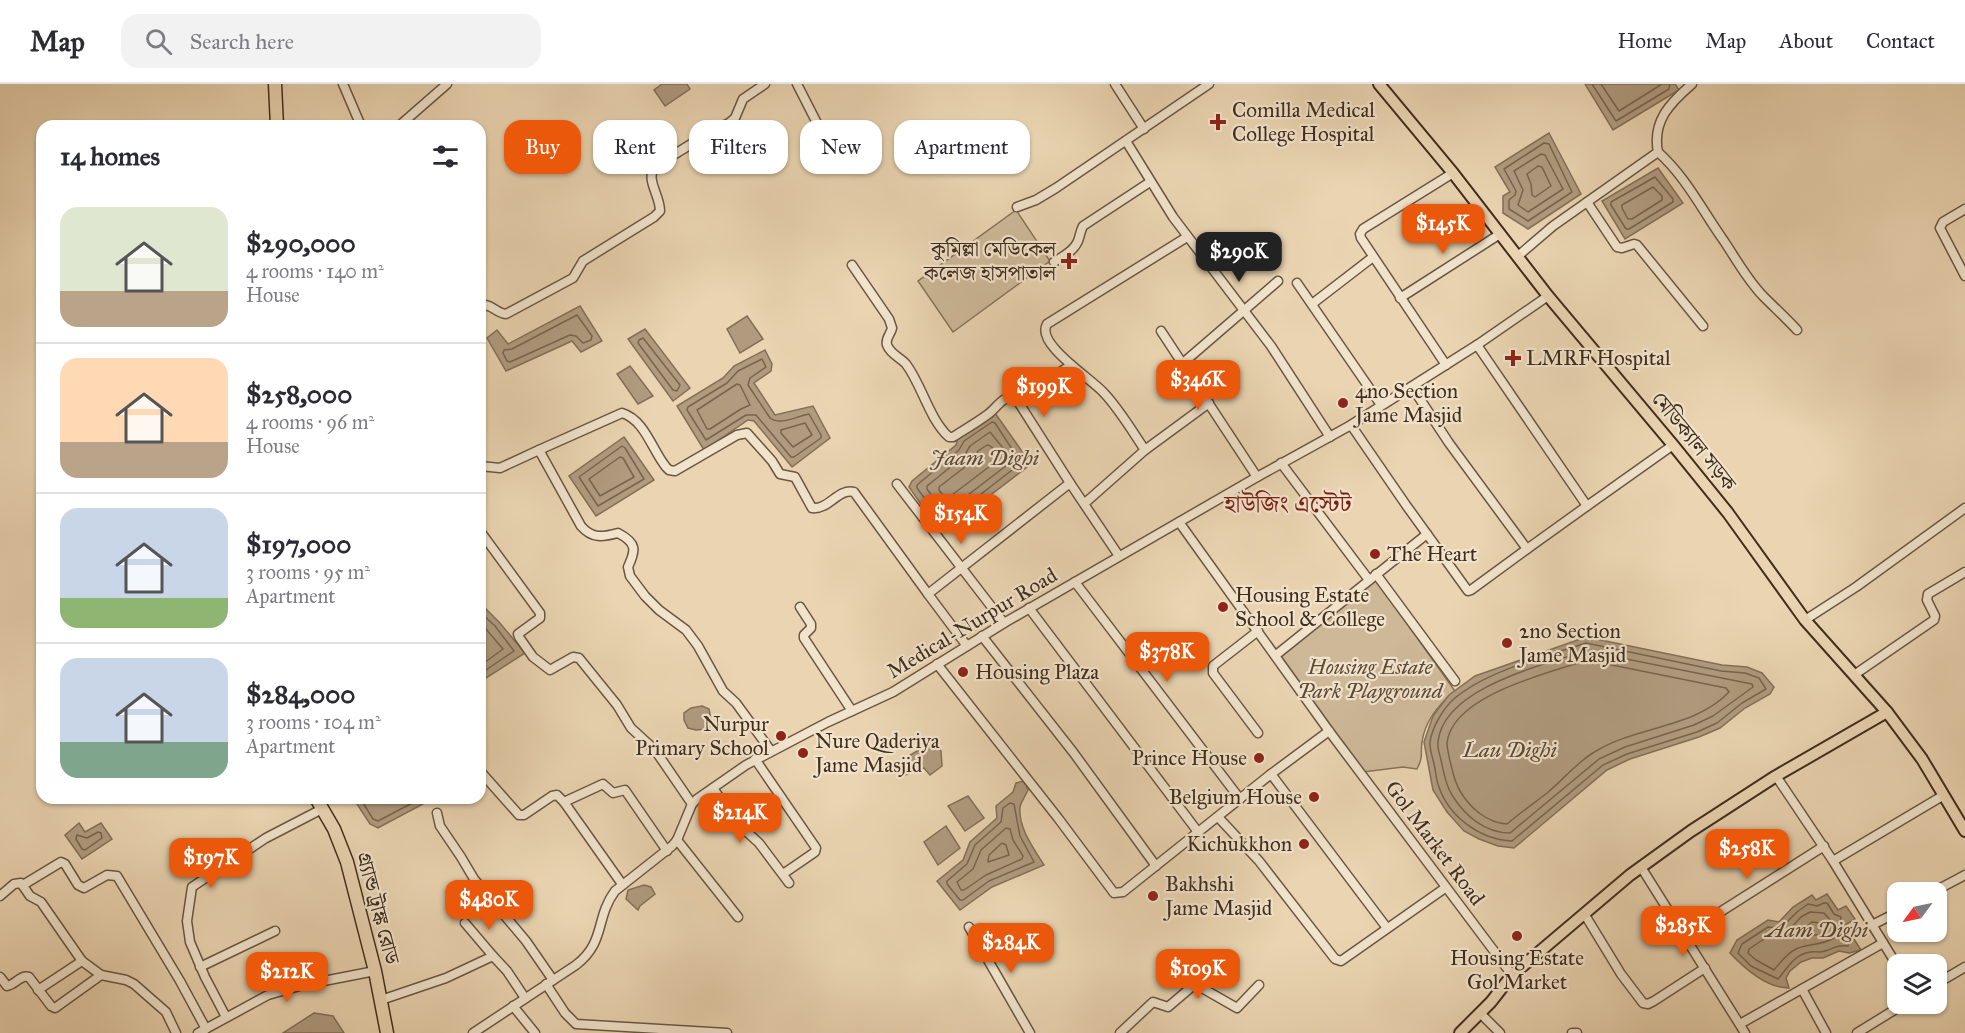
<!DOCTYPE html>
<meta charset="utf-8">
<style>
:root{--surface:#fff;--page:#f2f2f3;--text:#2b2b33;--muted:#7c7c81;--line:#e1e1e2;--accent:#ea580c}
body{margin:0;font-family:"IM FELL Great Primer","Noto Serif Bengali",serif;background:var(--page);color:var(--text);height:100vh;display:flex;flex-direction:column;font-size:22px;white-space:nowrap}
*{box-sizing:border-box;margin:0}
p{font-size:20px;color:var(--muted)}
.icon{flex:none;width:33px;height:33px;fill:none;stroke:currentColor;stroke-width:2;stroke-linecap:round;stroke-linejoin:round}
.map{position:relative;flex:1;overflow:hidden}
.side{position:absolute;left:36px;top:36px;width:450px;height:684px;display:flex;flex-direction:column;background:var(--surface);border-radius:18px;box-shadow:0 2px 4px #0004}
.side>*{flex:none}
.hud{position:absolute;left:504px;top:36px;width:570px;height:54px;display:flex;gap:12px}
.needle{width:39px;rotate:237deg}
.buttons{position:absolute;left:1887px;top:798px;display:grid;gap:12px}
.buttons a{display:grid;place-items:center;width:60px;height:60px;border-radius:12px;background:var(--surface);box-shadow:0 2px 4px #0004;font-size:30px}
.price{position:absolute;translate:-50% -51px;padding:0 14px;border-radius:12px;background:var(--accent);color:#fff;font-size:20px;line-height:39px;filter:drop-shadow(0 2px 3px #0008)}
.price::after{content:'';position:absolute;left:50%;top:36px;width:18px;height:14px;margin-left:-9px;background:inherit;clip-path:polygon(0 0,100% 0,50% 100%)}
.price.active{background:#222;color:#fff}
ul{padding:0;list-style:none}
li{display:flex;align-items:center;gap:18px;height:150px;padding:0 24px}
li+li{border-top:2px solid var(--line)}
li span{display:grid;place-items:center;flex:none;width:168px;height:120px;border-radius:18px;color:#555}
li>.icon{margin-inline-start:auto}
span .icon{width:72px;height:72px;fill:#fffc;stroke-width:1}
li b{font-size:26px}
h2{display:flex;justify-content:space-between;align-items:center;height:72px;padding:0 24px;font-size:26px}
.pill{padding:0 21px;border-radius:18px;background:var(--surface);box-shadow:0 2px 4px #0004;font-size:21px;line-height:54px}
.pill.active{background:var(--accent);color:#fff}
header{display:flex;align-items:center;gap:36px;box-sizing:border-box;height:84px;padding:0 30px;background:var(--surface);border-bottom:2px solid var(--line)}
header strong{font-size:28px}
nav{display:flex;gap:33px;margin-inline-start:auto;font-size:21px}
.search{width:420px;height:54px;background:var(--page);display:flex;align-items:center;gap:15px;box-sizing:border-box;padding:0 21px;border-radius:18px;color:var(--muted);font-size:22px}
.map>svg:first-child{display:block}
.green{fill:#cdb898;stroke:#86725a;stroke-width:1.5}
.water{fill:#b09b7f;stroke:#836f58;stroke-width:1.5}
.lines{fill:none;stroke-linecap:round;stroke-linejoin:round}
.shore{stroke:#78644e;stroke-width:1.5}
.minor-casing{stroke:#6a5742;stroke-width:11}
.major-casing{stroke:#402d1d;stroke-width:14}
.highway-casing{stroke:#402d1d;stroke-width:15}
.minor{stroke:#f1e3cc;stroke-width:8}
.major{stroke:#ead4b1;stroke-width:10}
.highway{stroke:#ead4b1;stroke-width:12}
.poi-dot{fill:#8f2418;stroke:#f1e3cc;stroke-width:2}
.labels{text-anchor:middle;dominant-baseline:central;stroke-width:4.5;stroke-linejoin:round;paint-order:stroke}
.poi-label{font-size:21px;fill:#402d1d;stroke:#f1e3cc;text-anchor:start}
.street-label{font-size:21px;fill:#402d1d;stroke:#f1e3cc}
.park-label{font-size:21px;font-style:italic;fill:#5c4936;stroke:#f1e3cc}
.water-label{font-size:22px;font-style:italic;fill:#5c4836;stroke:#f1e3cc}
.quarter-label{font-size:24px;fill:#7a1f14;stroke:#f1e3cc}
</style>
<header>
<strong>Map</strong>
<div class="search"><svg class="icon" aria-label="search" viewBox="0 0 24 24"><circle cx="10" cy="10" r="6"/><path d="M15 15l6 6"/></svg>Search here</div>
<nav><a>Home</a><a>Map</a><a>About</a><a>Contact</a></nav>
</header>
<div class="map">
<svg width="1965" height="949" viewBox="0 0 1965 949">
<rect width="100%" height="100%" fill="#ead4b1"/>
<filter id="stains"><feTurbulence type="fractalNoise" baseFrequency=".00333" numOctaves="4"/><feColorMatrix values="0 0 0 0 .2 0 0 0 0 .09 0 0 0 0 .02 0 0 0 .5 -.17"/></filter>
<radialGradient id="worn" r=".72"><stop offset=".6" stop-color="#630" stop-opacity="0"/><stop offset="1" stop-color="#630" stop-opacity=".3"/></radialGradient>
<g class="green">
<path d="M1016,126l34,51 -97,71 -35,-51z"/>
<path d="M1376,496l79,111c-16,13 -30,29 -33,51 -2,12 2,13 -5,27l-14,-2 -40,5 -84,-116z"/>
</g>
<g class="water">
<path d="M662,0h25l3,5 -25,17 -11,-16z"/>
<path d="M1585,0h90l4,6 -66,40z"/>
<path d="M1549,49l32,61 -53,35 -25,-16v-17l7,-4 -15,-25z"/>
<path d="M1658,84l25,35 -58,36 -23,-38z"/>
<path d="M580,222l22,35 -21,11 -9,-11 -66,30 -19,-33 10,-8 11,14z"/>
<path d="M747,232l16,23 -23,14 -13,-24z"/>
<path d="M645,245l45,59 -17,13 -45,-62z"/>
<path d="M765,266l7,14 -1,7 -17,12 21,32 38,-9 17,32 -38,29 -38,-46 -6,-1 -44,30 -27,-44 46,-28 11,-12z"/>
<path d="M630,282l23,30 -15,8 -21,-30z"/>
<path d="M995,329l36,51 -90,69 -32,-46 3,-6 44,-36 2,-7z"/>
<path d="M624,353l30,43 -58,36 -27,-40z"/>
<path d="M480,519l19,19 26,31 -42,27 -3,-5z"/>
<path d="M1586,553l136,28 25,2 15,6 12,14 -4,7 -25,14 -25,20 -21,9 -69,22 -23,11 -93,78 -16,-2 -19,-7 -15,-8 -17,-19 -14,-22 -9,-48 9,-26 16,-21 26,-19z"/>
<path d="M702,622l7,3 3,15 -5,5 -11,1 -8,-2 -4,-8v-7l7,-5z"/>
<path d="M935,659l6,8 1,15 -12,9 -6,-7 -5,1 -16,7 -8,-12 34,-20z"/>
<path d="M1024,697l4,9c-2,5 -7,12 -8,17 -2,21 14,42 24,58l-52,22 -32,23 -23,-29 26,-21 7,-18 27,-24 -1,-12 17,-14 3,-9z"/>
<path d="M968,712l16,22 -19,13 -17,-25z"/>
<path d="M353,714h81l-56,30 -8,-4z"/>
<path d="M79,739l6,9 16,-9 11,16 -30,20 -17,-24z"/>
<path d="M946,742l14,22 -22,17 -14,-23z"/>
<path d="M644,801l7,2 4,7 -15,12 -2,4 -12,-11 2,-9z"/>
<path d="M1827,810l11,16 8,-4 9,13 -10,6 16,25 -12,3 -10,-2 -16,7h-11l-11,4 -11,9 -4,7 3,10c-23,0 -44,-19 -59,-35l7,-13 31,-20 11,2 14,-15 19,-12 4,5z"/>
<path d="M314,929l19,3 11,17h-61z"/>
</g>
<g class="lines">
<g class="shore">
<path d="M1592,0l24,37 53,-32 1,-5"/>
<path d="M1601,0l18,27 43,-27"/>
<path d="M1544,59l5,1 23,48 -44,29 -19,-12v-9l6,-5 1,-4 -12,-22z"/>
<path d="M1541,70l4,1 18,34 -35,23 -10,-7 5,-15 -9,-19z"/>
<path d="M1538,82l4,1 9,19 -16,11 -3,-2 -1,-11 -4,-10z"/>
<path d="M1655,93l18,22v3l-44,27h-3l-15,-24v-3z"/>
<path d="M1653,103l9,9v4l-30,19h-4l-6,-11v-3z"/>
<path d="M577,231l15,21 -1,4 -8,3 -7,-7 -6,-1 -60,27 -3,-1 -4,-8 1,-3 8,-1z"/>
<path d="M643,254l37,47 -3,6 -4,-1 -35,-47 1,-3z"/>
<path d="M762,275l4,8 -16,11 -2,7 22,33c11,8 27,-2 39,-4l12,21v3l-27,19h-3l-35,-42h-10l-40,25 -19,-30 1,-3 39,-24 11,-12z"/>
<path d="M737,300l3,1 10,20 -9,4 -31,20h-3l-10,-19z"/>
<path d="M992,338l3,1 26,40 -76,59h-3l-25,-34v-3l42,-35 5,-9z"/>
<path d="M805,339l7,12 -19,12 -12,-14v-3z"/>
<path d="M990,348l21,26v4l-64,49h-4l-16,-22v-3l37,-30 6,-10z"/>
<path d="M987,361c5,0 12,10 11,15l-50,38h-3l-6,-8v-3l31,-24 8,-12z"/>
<path d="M622,362l3,2 19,31 -46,27 -19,-29z"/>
<path d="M620,373l3,1 11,19 -34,19 -11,-17z"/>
<path d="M480,528l15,14 19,25 -34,23"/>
<path d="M480,538l23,27 -23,17"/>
<path d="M1586,559l135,28 24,2 14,5 7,11 -24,14 -25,20 -20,9 -70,22 -24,11 -91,76c-31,-1 -63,-24 -73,-54 -3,-7 -3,-15 -5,-23 -1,-6 -5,-16 -4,-22 2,-15 14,-35 25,-44 32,-27 91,-42 131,-55z"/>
<path d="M1586,567l166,33 1,3 -40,29 -19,9 -69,22 -26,12 -89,74c-25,0 -45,-17 -58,-38 -7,-11 -8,-22 -11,-35 -1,-5 -4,-12 -3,-18 5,-54 105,-77 148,-91z"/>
<path d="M1587,576l139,28 3,4c-34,36 -92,34 -133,59 -18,10 -33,29 -49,42 -13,10 -27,20 -40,31 -20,-1 -37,-16 -47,-33 -6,-10 -7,-19 -10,-30 -1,-5 -3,-13 -3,-18 5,-48 102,-70 140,-83z"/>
<path d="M360,714l13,21 5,2 44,-23"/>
<path d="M1010,719l4,1 6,32 14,26 -45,19 -26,19h-3l-13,-16v-3l20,-17 8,-19 26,-23 2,-14z"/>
<path d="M1006,744l4,1 3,11 10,16 -1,3 -36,16 -22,15h-3l-4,-8 16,-13 8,-19z"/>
<path d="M98,748l3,1 1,5 -17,12 -3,-1 -6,-10 1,-4 10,3z"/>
<path d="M1002,759l4,2 3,10 -21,7 1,-7z"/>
<path d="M1824,819h3l7,11 7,3 -1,10 9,15 -1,4c-12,-1 -13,2 -23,5 -5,2 -10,0 -15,1 -17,3 -22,16 -32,27l-27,-13 -13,-13 4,-9 26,-17 13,1 16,-16 11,-8 9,2z"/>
<path d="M1810,828l14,1 8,9 2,16c-14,8 -24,5 -38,11 -9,4 -16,14 -22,21l-18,-10 -8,-7 1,-4 21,-14 15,-1 16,-17z"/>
<path d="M1812,838l8,1 3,4v7l-23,3v-4z"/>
</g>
<g class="minor-casing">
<g id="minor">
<path d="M343,0l18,42"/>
<path d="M797,0l23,45 24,36"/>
<path d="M1115,0l29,45"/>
<path d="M399,42l48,-42"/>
<path d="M1126,57l47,76 98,129 59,91"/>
<path d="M1658,68c-6,-31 12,-49 34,-68"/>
<path d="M1587,118l30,45 5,1 12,-4 3,1 66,81"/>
<path d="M1017,123l19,-7 20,-12 153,-104"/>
<path d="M1965,125l-22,13 -3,6 25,48"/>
<path d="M1518,172l35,-30 105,-74c28,25 44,58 66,89 12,18 24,40 40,56 11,11 22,21 33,33"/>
<path d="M1054,178c8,-5 20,-11 24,-21 2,-5 2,-9 5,-15l67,-44"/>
<path d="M852,181l37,54 3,9c-1,6 -7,10 -5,17 4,10 13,12 19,19 16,21 23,55 43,73h4c11,-7 23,-14 34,-22 10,-7 14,-18 28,-19l2,4"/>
<path d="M1297,199l84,122"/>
<path d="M1400,214l100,-64"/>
<path d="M1312,220l61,-47"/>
<path d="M480,221c11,-2 16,8 26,9l67,-36 10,-17 71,-44 6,-6c0,-16 -14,-30 -6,-44l55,-34 20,-10 6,-5 8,-19 22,-15"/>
<path d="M1161,247l96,146"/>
<path d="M1477,261l110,161 86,-61"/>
<path d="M1183,279l95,-82"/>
<path d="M1446,281l-85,-127 -1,-4 3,-5 90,-56"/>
<path d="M1412,303l37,56 78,106 60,-43"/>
<path d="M1351,341l55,80 62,86 3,-1 56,-41"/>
<path d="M539,366l83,-37c23,7 30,37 44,54l3,3 6,1 62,-36 10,-2 25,28 8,13 15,3 17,31c17,2 26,-20 42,-16l74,102"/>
<path d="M1145,366c-13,-19 -25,-40 -41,-57 -12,-14 -69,-49 -57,-69l140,-87"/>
<path d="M1281,379l88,117"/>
<path d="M480,382l20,2 39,-18 42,76c11,13 22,11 37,7 19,10 18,17 10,34l2,9 15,20 14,14 27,20 12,16 25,45 13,12 35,48"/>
<path d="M1070,399l-53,-83 54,-35"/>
<path d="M897,400l107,139"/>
<path d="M1085,419l60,-53 64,-47"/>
<path d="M1179,438l150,209 183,244"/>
<path d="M480,447l60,82v5l-22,16 1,3 14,20 17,13 23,-13 6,1 38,47 14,23 24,22 37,54"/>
<path d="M1376,490l79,107"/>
<path d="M1075,498l165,217"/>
<path d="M800,523l11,17v4l-7,7v3l48,73"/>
<path d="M1029,524l169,224"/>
<path d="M1805,536l51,-33 109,-79"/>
<path d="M982,552l91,116 83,114"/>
<path d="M967,562l-39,-52 142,-111 49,73"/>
<path d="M1276,571l151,-121"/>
<path d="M937,580l121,154 56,75 9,-1 148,-118 58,-43"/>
<path d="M1854,591l80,-55 1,-4 -8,-16 1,-6 37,-22"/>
<path d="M1258,649l-45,-60v-7l45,-35"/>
<path d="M755,675l61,89 -1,4 -32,22"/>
<path d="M480,687l39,44h5l28,-19 5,-1 7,7 39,-18 10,9 12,-3 42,61"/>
<path d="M1271,690l116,154"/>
<path d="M1776,692l57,85 65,106"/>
<path d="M713,704l24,35 22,20 30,40"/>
<path d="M564,718l58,82"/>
<path d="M437,729l3,13 21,31 13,22 52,62 27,39"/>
<path d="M1218,733l41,44 76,98 6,2 104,-73"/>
<path d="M677,756l61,77"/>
<path d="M1833,777l111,-66"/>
<path d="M1641,783l104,166"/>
<path d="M23,801l38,-23 4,2 13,21 6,3 23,-13 10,1 63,105 26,48"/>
<path d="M1933,808l32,-17"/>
<path d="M0,812l14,-12 7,-1 9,13 11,6 41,59 19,14 25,5 8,4 32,28 10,21"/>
<path d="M1585,831l36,59 22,29 5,1 6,-3 51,-33"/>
<path d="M465,839l28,33"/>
<path d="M1872,841l26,-13"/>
<path d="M969,843l61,106"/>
<path d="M1684,851l140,-89"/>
<path d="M200,883l75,-36"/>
<path d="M0,893l7,9c8,-1 14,-12 22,-9l22,29 4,2 46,-33"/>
<path d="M546,900l19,29 11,11 151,9"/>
<path d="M1936,900l29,-17"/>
<path d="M1802,905l24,44"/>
<path d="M38,906l44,-29"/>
<path d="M381,916l65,-22 47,-22 14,15 18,27"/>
<path d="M513,922l22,27"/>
<path d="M1480,929l20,20"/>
<path d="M226,933l-21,-40 -15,-35 -3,-21 5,-34 74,-49 56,-29"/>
<path d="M1740,940l143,-81"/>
<path d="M198,949l70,-38 35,-10 72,-14"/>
<path d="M473,949l103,-68c30,-23 19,-47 39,-74l57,-45 5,-6 15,-36 5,-5 49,-34 82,-43 65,-30 111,-69 253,-146 94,-52 126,-80 71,-49"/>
<path d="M1120,949l33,-31 15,5 27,-23 42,24 22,-23"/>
<path d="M1572,949h5"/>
<path d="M1857,949l47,-29"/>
</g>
</g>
<g class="major-casing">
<g id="major">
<path d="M1379,0l74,89 95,123 125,149 55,68 77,107 82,92 35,47 43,72"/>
<path d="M1460,949l31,-31 21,-27 118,-100 61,-44 85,-55 111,-64"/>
</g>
</g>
<g class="highway-casing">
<g id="highway">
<path d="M275,0l2,42"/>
<path d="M316,714l18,31 13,33 28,109 12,62"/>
</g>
</g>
<use href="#minor" class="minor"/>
<use href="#major" class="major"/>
<use href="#highway" class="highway"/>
</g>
<g class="poi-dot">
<path d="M1215 29h6v6h6v6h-6v6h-6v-6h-6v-6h6z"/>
<path d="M1066 168h6v6h6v6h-6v6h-6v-6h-6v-6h6z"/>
<path d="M1510 265h6v6h6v6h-6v6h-6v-6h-6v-6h6z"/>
<circle cx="1343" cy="319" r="6"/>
<circle cx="1375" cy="470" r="6"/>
<circle cx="1223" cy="523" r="6"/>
<circle cx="1507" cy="559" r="6"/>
<circle cx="963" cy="588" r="6"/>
<circle cx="781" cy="652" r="6"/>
<circle cx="803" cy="669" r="6"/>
<circle cx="1259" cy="674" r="6"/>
<circle cx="1314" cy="713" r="6"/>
<circle cx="1304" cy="760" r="6"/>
<circle cx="1153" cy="812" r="6"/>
<circle cx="1517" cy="852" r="6"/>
</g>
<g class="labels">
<g class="poi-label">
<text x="1232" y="26">Comilla Medical<tspan x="1232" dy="24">College Hospital</tspan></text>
<text x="1056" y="165" text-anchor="end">কুমিল্লা মেডিকেল<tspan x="1056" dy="24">কলেজ হাসপাতাল</tspan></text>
<text x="1526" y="274">LMRF Hospital</text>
<text x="1355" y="307">4no Section<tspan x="1355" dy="24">Jame Masjid</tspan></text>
<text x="1387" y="470">The Heart</text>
<text x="1235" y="511">Housing Estate<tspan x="1235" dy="24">School &amp; College</tspan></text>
<text x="1519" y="547">2no Section<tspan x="1519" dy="24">Jame Masjid</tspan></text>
<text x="975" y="588">Housing Plaza</text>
<text x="769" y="640" text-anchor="end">Nurpur<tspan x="769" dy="24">Primary School</tspan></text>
<text x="815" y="657">Nure Qaderiya<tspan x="815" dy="24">Jame Masjid</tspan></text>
<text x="1247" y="674" text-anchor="end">Prince House</text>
<text x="1302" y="713" text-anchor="end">Belgium House</text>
<text x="1292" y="760" text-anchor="end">Kichukkhon</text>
<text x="1165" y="800">Bakhshi<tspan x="1165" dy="24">Jame Masjid</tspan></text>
<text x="1517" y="874" text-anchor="middle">Housing Estate<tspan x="1517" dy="24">Gol Market</tspan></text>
</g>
<g class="street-label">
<text transform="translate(1694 357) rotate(51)">মেডিক্যাল সড়ক</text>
<text transform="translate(972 539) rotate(-31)">Medical-Nurpur Road</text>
<text transform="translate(1435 759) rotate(53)">Gol Market Road</text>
<text transform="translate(378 824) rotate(75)">গ্র্যান্ড ট্রাঙ্ক রোড</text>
</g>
<g class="park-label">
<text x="1370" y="583">Housing Estate<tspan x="1370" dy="24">Park Playground</tspan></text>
</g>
<g class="water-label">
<text x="985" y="373">Jaam Dighi</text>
<text x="1510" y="665">Lau Dighi</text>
<text x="1817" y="845">Aam Dighi</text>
</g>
<g class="quarter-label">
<text x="1288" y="420">হাউজিং এস্টেট</text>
</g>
</g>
<rect width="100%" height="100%" filter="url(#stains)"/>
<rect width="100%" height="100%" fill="url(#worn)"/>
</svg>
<div class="buttons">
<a><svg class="needle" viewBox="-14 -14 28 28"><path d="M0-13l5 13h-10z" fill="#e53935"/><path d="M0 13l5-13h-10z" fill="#7c7c81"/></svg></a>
<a><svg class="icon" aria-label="layers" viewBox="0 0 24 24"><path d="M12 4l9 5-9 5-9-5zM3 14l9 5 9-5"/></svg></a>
</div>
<b class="price" style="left:1443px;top:171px">$145K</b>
<b class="price active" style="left:1239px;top:199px">$290K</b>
<b class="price" style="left:1198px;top:327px">$346K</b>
<b class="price" style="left:1044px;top:334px">$199K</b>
<b class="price" style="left:961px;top:461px">$154K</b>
<b class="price" style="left:1167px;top:599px">$378K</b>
<b class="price" style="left:740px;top:760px">$214K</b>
<b class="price" style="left:1747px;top:796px">$258K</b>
<b class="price" style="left:211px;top:805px">$197K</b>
<b class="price" style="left:489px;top:847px">$480K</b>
<b class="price" style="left:1683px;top:873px">$285K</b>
<b class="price" style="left:1011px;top:890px">$284K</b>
<b class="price" style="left:1198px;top:916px">$109K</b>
<b class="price" style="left:287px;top:919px">$212K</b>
<div class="hud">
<a class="pill active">Buy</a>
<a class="pill">Rent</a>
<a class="pill">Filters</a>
<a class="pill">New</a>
<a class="pill">Apartment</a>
</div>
<section class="side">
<h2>14 homes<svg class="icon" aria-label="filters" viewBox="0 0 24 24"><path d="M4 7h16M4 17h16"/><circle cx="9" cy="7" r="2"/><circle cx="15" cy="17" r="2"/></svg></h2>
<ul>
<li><span style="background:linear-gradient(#dfe7d0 70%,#b9a48a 0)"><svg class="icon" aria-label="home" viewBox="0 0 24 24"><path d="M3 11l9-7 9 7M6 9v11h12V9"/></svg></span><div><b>$290,000</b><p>4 rooms · 140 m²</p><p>House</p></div></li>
<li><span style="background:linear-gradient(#ffd9b3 70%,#b9a48a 0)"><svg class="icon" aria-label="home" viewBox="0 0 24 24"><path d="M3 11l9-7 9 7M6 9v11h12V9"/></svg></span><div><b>$258,000</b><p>4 rooms · 96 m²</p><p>House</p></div></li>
<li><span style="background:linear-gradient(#c9d6e8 75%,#8fb573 0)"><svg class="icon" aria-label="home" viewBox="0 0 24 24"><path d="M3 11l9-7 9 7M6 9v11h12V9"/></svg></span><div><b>$197,000</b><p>3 rooms · 95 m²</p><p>Apartment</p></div></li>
<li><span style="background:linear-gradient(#c9d6e8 70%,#7fa58c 0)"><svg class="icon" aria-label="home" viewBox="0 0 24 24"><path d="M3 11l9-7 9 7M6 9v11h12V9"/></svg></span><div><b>$284,000</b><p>3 rooms · 104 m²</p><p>Apartment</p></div></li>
</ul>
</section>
</div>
